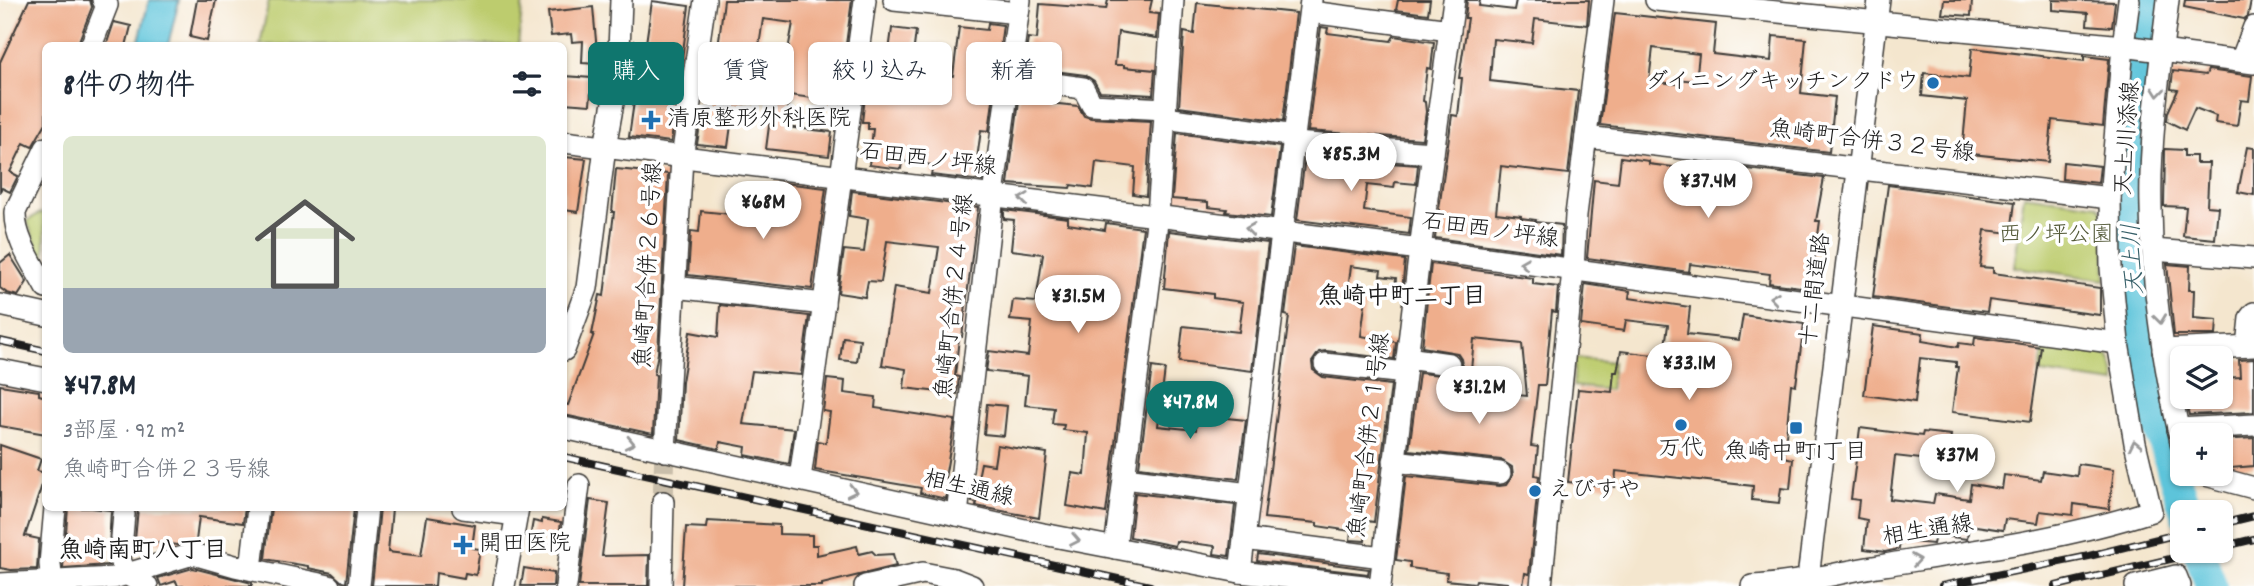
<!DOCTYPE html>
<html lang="ja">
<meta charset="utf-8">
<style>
:root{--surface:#fff;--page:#f6f6f7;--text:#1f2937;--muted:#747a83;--line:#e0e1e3;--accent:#0f766e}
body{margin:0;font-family:Dekko,"Klee One",sans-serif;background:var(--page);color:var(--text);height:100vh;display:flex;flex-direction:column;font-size:26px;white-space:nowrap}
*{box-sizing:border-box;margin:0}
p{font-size:23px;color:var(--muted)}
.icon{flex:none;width:38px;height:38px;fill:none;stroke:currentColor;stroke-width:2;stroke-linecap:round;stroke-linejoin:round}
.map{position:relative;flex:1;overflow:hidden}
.panel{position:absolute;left:42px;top:42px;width:525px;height:469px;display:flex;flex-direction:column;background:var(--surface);border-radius:10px;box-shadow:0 2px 5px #0004}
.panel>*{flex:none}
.guide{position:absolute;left:588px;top:42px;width:665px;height:63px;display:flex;gap:14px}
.fabs{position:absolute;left:2170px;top:346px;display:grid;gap:14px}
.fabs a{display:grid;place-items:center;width:63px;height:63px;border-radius:10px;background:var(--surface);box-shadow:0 2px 5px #0004;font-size:35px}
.price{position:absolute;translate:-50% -60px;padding:0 16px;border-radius:24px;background:#fff;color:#222;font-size:23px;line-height:46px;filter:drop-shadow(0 2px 4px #0008)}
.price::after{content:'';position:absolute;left:50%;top:42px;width:21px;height:16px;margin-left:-10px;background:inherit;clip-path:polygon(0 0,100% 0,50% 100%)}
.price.selected{background:var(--accent);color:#fff}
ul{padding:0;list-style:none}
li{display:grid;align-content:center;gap:14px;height:371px;padding:0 21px}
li+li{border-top:2px solid var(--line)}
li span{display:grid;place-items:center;height:217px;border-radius:10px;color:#555}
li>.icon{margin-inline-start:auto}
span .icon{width:126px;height:126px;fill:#fffc;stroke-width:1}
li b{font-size:30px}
h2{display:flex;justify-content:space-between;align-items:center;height:84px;padding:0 21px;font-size:30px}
.pill{padding:0 24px;border-radius:10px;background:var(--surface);box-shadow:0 2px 5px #0004;font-size:24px;line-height:63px}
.pill.selected{background:var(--accent);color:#fff}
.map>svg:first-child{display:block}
.green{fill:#bdcc6e;stroke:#6c7445;stroke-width:2}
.water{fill:#5dc4da;stroke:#3c707b;stroke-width:2}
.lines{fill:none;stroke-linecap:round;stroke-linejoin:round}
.river{stroke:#5dc4da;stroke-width:32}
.building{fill:#efae8c;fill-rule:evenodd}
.minor-tunnel{stroke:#c9beaa;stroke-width:21;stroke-dasharray:21 10;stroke-linecap:butt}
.minor-casing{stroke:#3c3a37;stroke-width:24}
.minor{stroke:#fff;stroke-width:21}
.rail-casing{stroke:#1c1c1c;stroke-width:8}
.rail{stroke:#fff;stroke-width:5;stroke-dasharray:16;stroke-linecap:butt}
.oneway{stroke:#999}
.poi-dot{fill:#1f6fb2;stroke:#fff;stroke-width:2.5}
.labels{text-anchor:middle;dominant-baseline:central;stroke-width:7;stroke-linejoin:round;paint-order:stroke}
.poi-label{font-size:23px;fill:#1c1c1c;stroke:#fff;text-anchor:start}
.street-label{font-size:23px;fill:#1c1c1c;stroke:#fff}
.park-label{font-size:23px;fill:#545a39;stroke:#fff}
.water-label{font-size:24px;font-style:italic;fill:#365f68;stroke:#fff}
.neighbourhood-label{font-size:24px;font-weight:bold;fill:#1c1c1c;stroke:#fff}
</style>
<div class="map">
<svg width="2254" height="586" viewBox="0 0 2254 586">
<rect width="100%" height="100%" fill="#fff"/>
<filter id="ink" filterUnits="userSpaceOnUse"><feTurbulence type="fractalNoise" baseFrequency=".0143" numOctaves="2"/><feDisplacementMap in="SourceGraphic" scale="14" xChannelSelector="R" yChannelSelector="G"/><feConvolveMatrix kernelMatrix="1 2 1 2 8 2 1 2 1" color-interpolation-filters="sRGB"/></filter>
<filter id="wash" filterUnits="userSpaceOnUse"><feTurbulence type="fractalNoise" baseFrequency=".00686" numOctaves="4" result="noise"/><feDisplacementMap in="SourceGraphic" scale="28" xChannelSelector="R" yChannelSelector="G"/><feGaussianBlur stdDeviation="1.57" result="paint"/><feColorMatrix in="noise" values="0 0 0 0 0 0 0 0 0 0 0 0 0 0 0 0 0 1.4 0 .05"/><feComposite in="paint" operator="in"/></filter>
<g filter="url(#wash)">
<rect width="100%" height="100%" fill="#f4e6ce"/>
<g class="green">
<path d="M269,0h254l-5,45h-258z"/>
<path d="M2024,195l74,10 6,8 2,67 -92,-13z"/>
<path d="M40,213l5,1v53l-18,-46z"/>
<path d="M2044,343l55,6c15,8 14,18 17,34l-76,-10z"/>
<path d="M1575,358l38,4 -3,28 -37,-4z"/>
</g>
<path class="water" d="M149,0h30l-11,45h-30z"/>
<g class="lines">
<g class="river">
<path d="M2151,0l-16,121 -2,96 4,100 19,100 30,96"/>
<path d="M2199,551l12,35"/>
</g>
</g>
<g id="blocks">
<g class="building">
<path d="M29,0h61l2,7 -15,39h-31v77l-14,24 -8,-4 -14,29 8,4 -8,16 -8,-4 -2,3v-129z"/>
<path d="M197,0h19l-9,41 -17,-4z"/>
<path d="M724,0h128l-14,104 -19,-2 1,-3 -30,-4 -4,32 46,5 -3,24 -63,-7 9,-69 -28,-3 -3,27 -10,-1 -6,44 -31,-3 4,-26 8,1zM763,19l30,4 -5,27 -29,-4z"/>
<path d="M1108,0h44l-3,13 10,1 -2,24 -39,-6 -3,33h9v2l31,3 -2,25 -53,-3 -6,-11 -9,-6 -61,-8 4,-29 9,1 3,-35 66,5z"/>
<path d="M1398,0h32l-2,14 -32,-4z"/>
<path d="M1467,0h13l-1,6 35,4 2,-10h73l-2,25 -52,-6 -3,24 -39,-4 -3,42 88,10 -10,83 -67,-8 -5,47 25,3v2l15,2 -1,2 27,3 -1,30 -126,-17 17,-123 6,1 4,-38h-3l9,-60h-3z"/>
<path d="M1944,0h28l-1,16 -29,-2z"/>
<path d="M2053,0l62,2 -3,25 -25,-2 1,-12 -35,-3z"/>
<path d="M2185,0h66l-3,16 -4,3 -60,-12z"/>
<path d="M652,1l37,5 -18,136 -42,-5 8,-56 -7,-1 5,-39 11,2z"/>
<path d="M1197,3l99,10 -13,108 -104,-14 5,-75 10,2z"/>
<path d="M593,7l4,45v12l-15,-1 1,-22 -11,1 -1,-8 -20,2 -3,-24z"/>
<path d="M1615,13l101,11 -3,30 58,7 2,-25 33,3 -5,54 34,4 -6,55 -229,-27zM1653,48l46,6 -3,27 -20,-2v5l-27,-3z"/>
<path d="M114,22l17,4 -5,20h-20z"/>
<path d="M988,23l15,2 -14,106 -8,-1 -5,36h3l-1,4h5l-1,11 -51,-6 2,-10 -31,-4 -1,8 -32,-4 4,-36h-5v-7h-6l6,-50 18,3 6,-47 24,3 -5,40 42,5 6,-49 28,3z"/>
<path d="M1321,27l7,1 -1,5 64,8 3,-5 40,6 -3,27 -4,-1 -4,33 2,1 1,10 -4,27 -114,-8z"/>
<path d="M1972,48l112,13v-5l25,3 -6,67 -51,-6 -4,42 -86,-9 5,-52 -45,-5 2,-23 45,5z"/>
<path d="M2208,70l44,6 -3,25 -8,-1 -4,26 -22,-3 1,-7 -21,-8 -10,22 -18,-9 1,-9 10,-22 -7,-1 2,-18 33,4z"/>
<path d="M564,76l28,2 -2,27 -26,-2z"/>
<path d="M1020,93l30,4 -1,6 29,3 6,10 7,2 60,3 -5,75 -13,-2 2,-27 -39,-5 -3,26 -22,-3 -1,3 -62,-4z"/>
<path d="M1177,133l103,14 -9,70 -45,-5 1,-3 -19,-2v-5l-36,-3z"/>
<path d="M2247,147l7,1v47l-16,-3z"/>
<path d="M2165,149l19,1v6h12v7h13l-2,43 11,1 -3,32 -32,-3 3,-29 -22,-1z"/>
<path d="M564,157l22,2 -8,53 -14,-2z"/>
<path d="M1305,157l113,8 -2,19 -21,-2 -1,6 -27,-3 -3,26 47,6 -2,17 -112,-14z"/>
<path d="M1621,157l28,4v3l40,5v-2h7l1,-4 127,15 -8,43h4l-5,36h-3l-4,31 -39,-5 1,-9 -31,-4 -49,-6 -1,8 -102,-14 7,-78 24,3z"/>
<path d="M2063,162l37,4 -2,17 -36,-4z"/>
<path d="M616,169l52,5 -10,179 -4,21 2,1 -3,59 -89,-19v-11l4,1 26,-71h-2l8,-39 4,1 10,-84h-2z"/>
<path d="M776,182l50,6 -14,101 -124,-14 3,-44 8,1 2,-21 70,7z"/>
<path d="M1888,185l127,17 -4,31 -26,-3 -5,37 13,1v5l107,15v27l-111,-15 -2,12 -114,-15z"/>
<path d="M852,191l126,16 -16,130h-3l-4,39 4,1 -2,17 -53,-6 2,-19 -24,-4 12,-78 38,6 7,-46 -52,-6 -6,41 -13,-1 -3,16 -27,-4 6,-43 20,2 4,-33 -19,-3z"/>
<path d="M1004,210l64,8v6l37,6 1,-7 37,5 -37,285 -39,-7 5,-33 13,2 3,-42 -25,-3 1,-5 -12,-1 2,-16 -29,-3 3,-29 -42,-5 3,-20 39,5 4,-34 -22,-2 3,-20 23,2 7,-48 -32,-4 3,-30 -10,-1z"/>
<path d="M1169,231l99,12 -16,128 -73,-9 4,-36 56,6 4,-30 -30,-4v-4l-49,-6z"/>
<path d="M1294,246l111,14 -3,31 -7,-1 1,-12 -16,-2 1,-6 -30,-4 -4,29 19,2 -5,39 35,6 -2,17 -68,-8 -7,1 -7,10 1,8 10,7 68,8 -17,137 -7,-1 -2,20 -15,-1 1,-9 -34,-5v-3l-53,-5 25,-202 -4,-1z"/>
<path d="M10,255l17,27 -9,14 -11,-3 -7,-5v-25z"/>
<path d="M1431,264l102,14v6l25,3 -2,25 -4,-1 -7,74h-7l-7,61 7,1 -3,28 4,1 -10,98 -4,-1 -2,13h-16v-3l-31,-3 -1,3 -29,-3 1,-7 -37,-5v-6l-14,-2 10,-84 93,10 7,-1 7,-10 -1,-8 -11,-7 -92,-10 10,-77 34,3 7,-4 2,-7 -1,-6 -4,-6 -35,-6zM1474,339l48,5 5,52 -58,-6z"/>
<path d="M2167,264l23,2 -1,24h5l-1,28 24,2 -1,15h-42z"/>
<path d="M1585,284l45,7 -1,7 61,9 -3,27 52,6 4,-25 61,9 -8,61 -5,-1 -7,73 9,2 -3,30 -9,-1 -2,15 -27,-3 1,-14 -137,-15 -1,16 -47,-5 10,-93 34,3 2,-20h3l4,-21 32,4 1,-3 10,1 4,-28 -42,-5 -2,11 -43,-6z"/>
<path d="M720,305l89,11 -8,59 -49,-4 -9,53 51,5 -5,35 -44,-9 1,-8 -26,-5 -1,7 -40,-9 3,-58 8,-50 28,5z"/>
<path d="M1873,326l50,7 -1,8 36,6 1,-4 15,2 1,-8 66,10 -11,75 -78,-10 6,-45h-2v-5l-36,-4 -5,44 -51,-7z"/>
<path d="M843,337l17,2 -3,23 -17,-2z"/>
<path d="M2254,359v53l-65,3 -4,-16 35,-1 1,-7h2l-1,-13 18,-1 -1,-17z"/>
<path d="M1152,367l13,2 -7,57 38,4 1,-15 49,5 -8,59 -99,-12z"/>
<path d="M827,379l18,2 -1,12 32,4 -1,11 80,12 -10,58 3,1 -2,20 -26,-6 1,-5 -106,-18 3,-29 8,2 4,-31 -7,-1z"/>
<path d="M0,385l39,6v4l7,2v37l-46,-8z"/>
<path d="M987,404l20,2 -3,30 -20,-2z"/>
<path d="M1860,428l62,8 1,-4 28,3 -4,27 -52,-6 -5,43 43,5 2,-10 34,5 2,-15 31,5 2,-14 37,5 2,-9 34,5 1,-12 36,5 -5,40 -35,-5 -1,11 -33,-4 -2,12 -33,-4 -2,11 -34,-5 -2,14 -32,-4 -2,9 -33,-3 -1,8 -14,3 -21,-3 3,-29 -10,-2 2,-18 -8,-1z"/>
<path d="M2254,438v28l-23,2 -1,-10 -9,1v-19z"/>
<path d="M0,445l41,14 -4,12 9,2 -21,63 14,3 -2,30 -26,1 -11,-2z"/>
<path d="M997,445l50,8 -8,65 -63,-12 1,-3 -5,-1 2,-19h3l4,-20 13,2z"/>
<path d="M1135,493l100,12 -6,51 -15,-2 1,-8 -39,-5 -1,5 -45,-9z"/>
<path d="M590,500l19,3 -7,53 47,-1 -1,31h-69z"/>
<path d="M68,508h24l19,2 -3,55 -45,3z"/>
<path d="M138,508h107l-2,15 -44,-6 -3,24 -19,4 -42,-5z"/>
<path d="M271,508h83l-8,75 -4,-1 -10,-9 -24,-5v-2l-43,-7z"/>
<path d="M380,508l12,1 -4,43 33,4 6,-39 48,8 -3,23 8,1 -4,26 -11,-2 -1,5 -28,-5 -1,13h-63z"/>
<path d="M542,519l19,3 -3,21 -28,-5 3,-17 9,2z"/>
<path d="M707,521l72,4v9l33,1v10h5v10l40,-9 2,8 13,-3 4,4 17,-1 3,12 -74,18v2h-140l4,-59 20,1z"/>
<path d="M1258,554l111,15 -1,5 -111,-13z"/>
<path d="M193,568l59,15v3h-74l-2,-5 -15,5 -3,-8z"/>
<path d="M524,568l30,5 -1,13h-32z"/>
</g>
</g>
</g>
<g filter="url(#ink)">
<use href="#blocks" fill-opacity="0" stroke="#3c3a37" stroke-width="2"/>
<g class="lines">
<path class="minor-tunnel" d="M663,502l2,-51"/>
<g class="minor-casing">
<g id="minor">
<path d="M894,0l124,13"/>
<path d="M1656,0l467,46 131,17"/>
<path d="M2168,0c-8,68 -19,139 -17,208 1,80 13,160 31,238"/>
<path d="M1310,12l140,18"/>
<path d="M91,46l16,-41 -4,-5"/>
<path d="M2241,61l13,-34"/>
<path d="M1011,78l72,10 9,17 73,4"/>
<path d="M1165,118l130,18"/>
<path d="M1586,137l524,61"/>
<path d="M564,142l856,107 698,94"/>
<path d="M1294,143l139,10"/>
<path d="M46,148l-31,64c-1,26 19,54 31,76"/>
<path d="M2153,250l101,8"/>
<path d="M674,287l150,17"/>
<path d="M0,305l46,10"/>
<path d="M2247,346l3,-28 4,-5"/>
<path d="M564,350l23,-62 18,-141 13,-72 3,-75"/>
<path d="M2163,350l91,-4"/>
<path d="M1407,358l42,6"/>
<path d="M1325,364l80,9"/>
<path d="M0,370l46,9"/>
<path d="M564,428l479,106 197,38 124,14"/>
<path d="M2178,429l76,-4"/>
<path d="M665,451l17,-293 23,-158"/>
<path d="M1394,461l106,12"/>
<path d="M2202,474l52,14"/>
<path d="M1125,478l124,16"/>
<path d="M800,479l65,-479"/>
<path d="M463,508l53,7"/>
<path d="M124,514l-4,46 6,14 21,12"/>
<path d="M957,515l36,-320 27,-195"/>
<path d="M1244,539l138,18"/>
<path d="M1115,548l43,-333 15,-215"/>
<path d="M251,569l7,-61"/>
<path d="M1240,572l71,-572"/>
<path d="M0,584l114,-6 79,-24 42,12 94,20"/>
<path d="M52,586l-2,-22 5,-56"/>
<path d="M359,586l8,-78"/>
<path d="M504,586l14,-78"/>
<path d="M566,586l13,-101"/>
<path d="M661,586l2,-84"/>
<path d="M865,586l58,-13 31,6 18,7"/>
<path d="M1380,586l40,-337 34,-249"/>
<path d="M1541,586l32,-316 3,-55 27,-215"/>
<path d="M1752,586c45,-2 88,-14 132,-21 90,-14 180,-26 267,-54l-16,-68 -17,-100 -7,-75 -1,-70 13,-152 6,-46"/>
<path d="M1807,586l72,-586"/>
<path d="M2136,586l40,-10 4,10"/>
</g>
</g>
<use href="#minor" class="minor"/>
<g class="rail-casing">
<g id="rail">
<path d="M0,341l46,10"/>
<path d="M564,457l586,129"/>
<path d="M2221,524l33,-8"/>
<path d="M2221,547l33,-8"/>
<path d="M1942,586l147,-30 93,-23"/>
<path d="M2056,586l148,-35"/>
</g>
</g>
<use href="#rail" class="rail"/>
</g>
<defs><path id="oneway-chevron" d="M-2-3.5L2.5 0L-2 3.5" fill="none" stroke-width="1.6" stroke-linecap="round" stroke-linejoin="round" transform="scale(1.75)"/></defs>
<g class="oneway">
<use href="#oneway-chevron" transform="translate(2158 92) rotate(96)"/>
<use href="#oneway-chevron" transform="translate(1024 199) rotate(-173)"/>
<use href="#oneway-chevron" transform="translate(1250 229) rotate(-172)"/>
<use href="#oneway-chevron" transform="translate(1524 263) rotate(-172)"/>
<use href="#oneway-chevron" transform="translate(1774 298) rotate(-172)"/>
<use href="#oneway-chevron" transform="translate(2160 319) rotate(83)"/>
<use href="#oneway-chevron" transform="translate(630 443) rotate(13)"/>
<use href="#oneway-chevron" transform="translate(2135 445) rotate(-102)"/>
<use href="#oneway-chevron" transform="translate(852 491) rotate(13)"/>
<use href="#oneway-chevron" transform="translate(1075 540) rotate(11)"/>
<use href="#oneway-chevron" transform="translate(1916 560) rotate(-9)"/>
</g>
</g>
<g class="poi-dot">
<circle cx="1933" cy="83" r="7"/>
<path d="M647.5 109.5h7v7h7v7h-7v7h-7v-7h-7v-7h7z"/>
<circle cx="1681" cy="425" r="7"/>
<rect x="1789" y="421" width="14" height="14" rx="3.5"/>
<circle cx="1535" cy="491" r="7"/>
<path d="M459.5 534.5h7v7h7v7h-7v7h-7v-7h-7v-7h7z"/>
</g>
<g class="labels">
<g class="poi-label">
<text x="1919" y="83" text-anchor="end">ダイニングキッチンクドウ</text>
<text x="667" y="120">清原整形外科医院</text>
<text x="1681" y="450" text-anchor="middle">万代</text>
<text x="1796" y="453" text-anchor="middle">魚崎中町1丁目</text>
<text x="1549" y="491">えびすや</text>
<text x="479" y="545">開田医院</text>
</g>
<g class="street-label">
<text transform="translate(2129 138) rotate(-86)">天上川添線</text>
<text transform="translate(1872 143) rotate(7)">魚崎町合併３２号線</text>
<text transform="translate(928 161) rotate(7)">石田西ノ坪線</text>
<text transform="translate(1490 232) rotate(8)">石田西ノ坪線</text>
<text transform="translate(650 265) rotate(-87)">魚崎町合併２６号線</text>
<text transform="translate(1817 290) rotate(-83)">十二間道路</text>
<text transform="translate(956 296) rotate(-84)">魚崎町合併２４号線</text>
<text transform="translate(1371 435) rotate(-83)">魚崎町合併２１号線</text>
<text transform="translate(968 490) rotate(13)">相生通線</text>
<text transform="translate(1928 532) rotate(-9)">相生通線</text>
</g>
<g class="park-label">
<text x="2056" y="236">西ノ坪公園</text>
</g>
<g class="water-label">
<text transform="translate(2135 259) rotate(-93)">天上川</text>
</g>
<g class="neighbourhood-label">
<text x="1402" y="298">魚崎中町二丁目</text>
<text x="143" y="552">魚崎南町八丁目</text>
</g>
</g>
</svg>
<div class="fabs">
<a><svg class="icon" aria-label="layers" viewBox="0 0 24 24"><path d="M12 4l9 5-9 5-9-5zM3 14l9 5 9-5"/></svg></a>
<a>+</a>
<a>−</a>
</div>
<b class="price" style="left:1351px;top:193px">¥85.3M</b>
<b class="price" style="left:1708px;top:220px">¥37.4M</b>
<b class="price" style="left:763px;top:241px">¥68M</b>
<b class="price" style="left:1078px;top:335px">¥31.5M</b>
<b class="price" style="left:1689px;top:402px">¥33.1M</b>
<b class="price" style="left:1479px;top:426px">¥31.2M</b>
<b class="price selected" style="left:1190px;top:441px">¥47.8M</b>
<b class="price" style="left:1957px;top:494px">¥37M</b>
<div class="guide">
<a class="pill selected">購入</a>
<a class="pill">賃貸</a>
<a class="pill">絞り込み</a>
<a class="pill">新着</a>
</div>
<section class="panel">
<h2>8件の物件<svg class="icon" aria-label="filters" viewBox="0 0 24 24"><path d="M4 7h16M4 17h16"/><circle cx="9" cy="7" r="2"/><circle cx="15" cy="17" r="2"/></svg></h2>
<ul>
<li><span style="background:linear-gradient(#dfe7d0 70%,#9aa5b1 0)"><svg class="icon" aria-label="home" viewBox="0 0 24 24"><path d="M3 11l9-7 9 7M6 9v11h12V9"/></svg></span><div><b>¥47.8M</b><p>3部屋 · 92 m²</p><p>魚崎町合併２３号線</p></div></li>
</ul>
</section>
</div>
